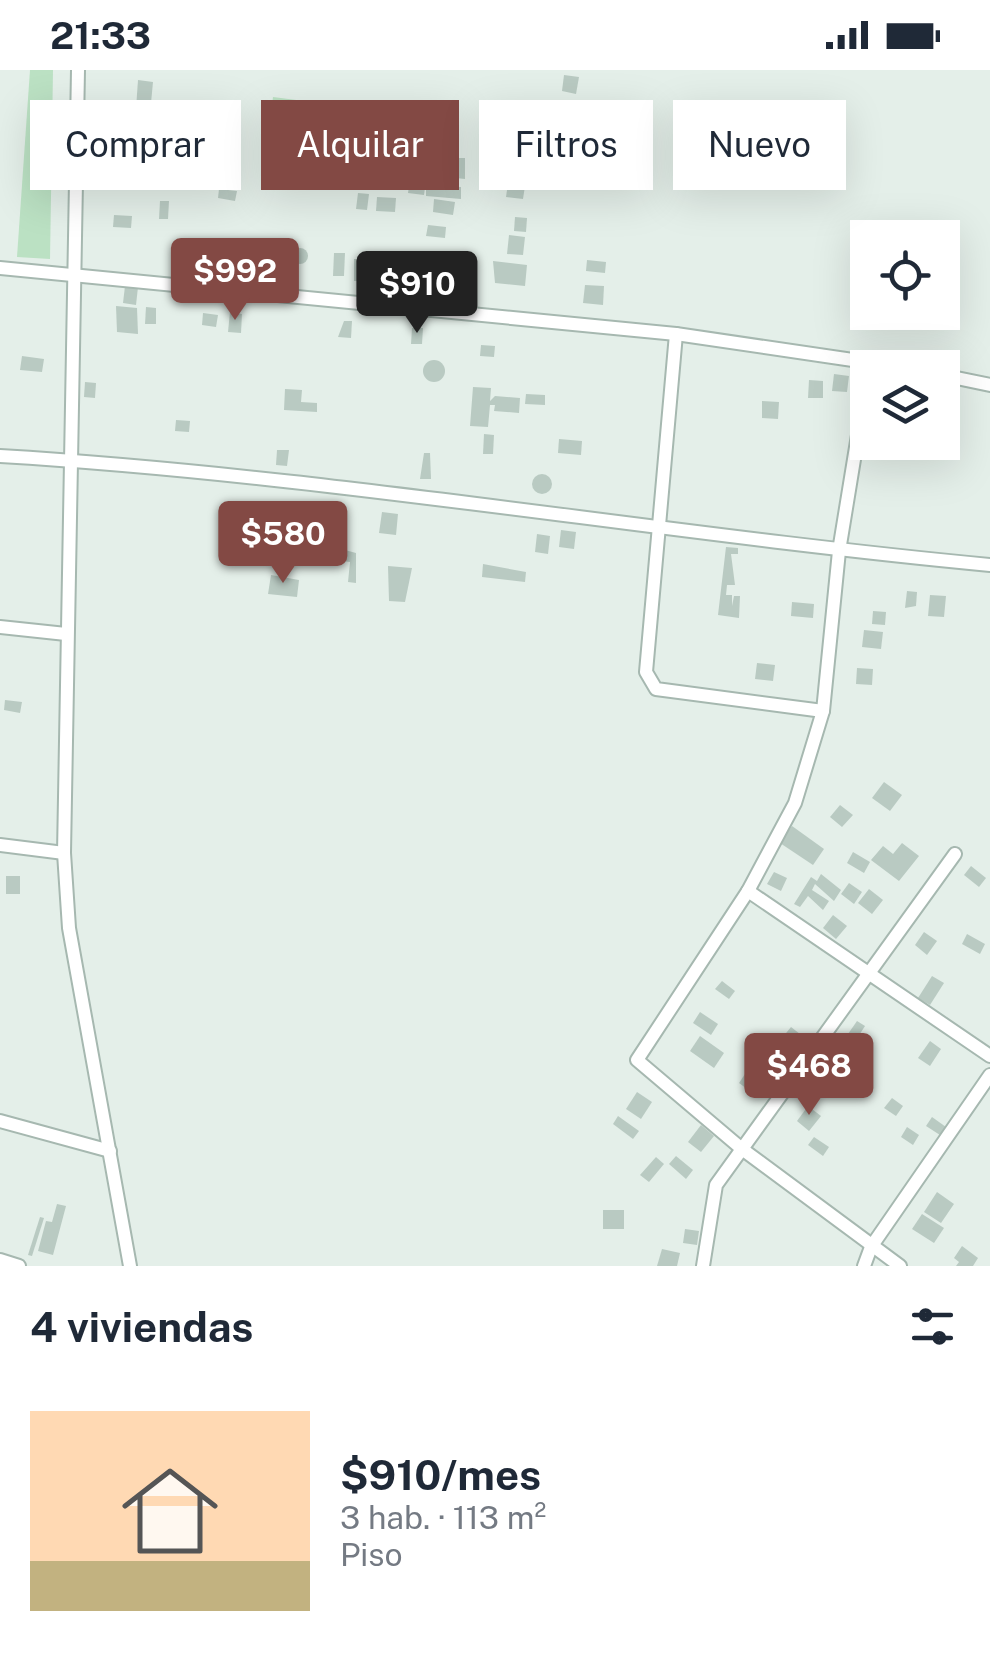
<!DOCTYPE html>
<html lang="es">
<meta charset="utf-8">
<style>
:root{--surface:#fff;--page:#f2f2f3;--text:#1f2937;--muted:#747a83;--accent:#834944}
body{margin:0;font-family:"Public Sans",sans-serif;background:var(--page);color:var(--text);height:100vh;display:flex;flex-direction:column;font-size:38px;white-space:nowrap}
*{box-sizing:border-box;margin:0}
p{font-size:32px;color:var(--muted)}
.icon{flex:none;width:55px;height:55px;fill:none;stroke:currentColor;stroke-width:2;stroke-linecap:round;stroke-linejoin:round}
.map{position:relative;height:1196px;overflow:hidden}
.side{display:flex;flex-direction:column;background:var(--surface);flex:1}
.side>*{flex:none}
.banner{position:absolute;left:30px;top:30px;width:930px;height:90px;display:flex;gap:20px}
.fabs{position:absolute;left:850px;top:150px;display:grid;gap:20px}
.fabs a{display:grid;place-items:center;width:110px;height:110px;border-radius:0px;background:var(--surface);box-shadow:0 10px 40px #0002;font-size:50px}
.price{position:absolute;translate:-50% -85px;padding:0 22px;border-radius:10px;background:var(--accent);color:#fff;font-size:32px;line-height:65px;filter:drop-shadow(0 2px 5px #0008)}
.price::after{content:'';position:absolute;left:50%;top:60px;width:30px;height:22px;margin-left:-15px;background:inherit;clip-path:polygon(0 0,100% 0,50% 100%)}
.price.current{background:#222;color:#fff}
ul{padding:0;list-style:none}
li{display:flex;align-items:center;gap:30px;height:250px;padding:0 30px}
li span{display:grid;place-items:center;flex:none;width:280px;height:200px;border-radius:0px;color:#555}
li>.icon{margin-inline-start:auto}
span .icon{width:120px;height:120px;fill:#fffc;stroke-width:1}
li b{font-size:42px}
h2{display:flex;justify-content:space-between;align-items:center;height:120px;padding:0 30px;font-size:42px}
.chip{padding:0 35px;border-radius:0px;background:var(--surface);box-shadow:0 10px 40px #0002;font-size:35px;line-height:90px}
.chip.current{background:var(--accent);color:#fff}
.status{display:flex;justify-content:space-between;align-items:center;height:70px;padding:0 50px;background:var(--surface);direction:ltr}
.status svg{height:28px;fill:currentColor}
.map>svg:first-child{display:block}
.green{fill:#bbe1c3}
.building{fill:#b9cac2}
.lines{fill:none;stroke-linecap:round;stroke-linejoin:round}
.minor-casing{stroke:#a6b8b0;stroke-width:16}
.minor{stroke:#fff;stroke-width:12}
</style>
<div class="status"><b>21:33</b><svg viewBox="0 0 49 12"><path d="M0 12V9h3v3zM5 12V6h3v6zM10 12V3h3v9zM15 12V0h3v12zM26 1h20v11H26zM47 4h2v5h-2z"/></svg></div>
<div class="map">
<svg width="990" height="1196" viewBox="0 0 990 1196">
<rect width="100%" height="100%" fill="#e4efe9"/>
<g class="green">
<path d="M30,0h23l-3,189 -33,-2z"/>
<path d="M273,27l117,15 -10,77 -117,-15z"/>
</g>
<g class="building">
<path d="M564,5l15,2 -3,17 -14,-3z"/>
<path d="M138,10l15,2 -4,42 -14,-1z"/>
<path d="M172,30l13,1 -2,18 -13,-2z"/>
<path d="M427,51l21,3 -2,11 -20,-4z"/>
<path d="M114,60l10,1v24l-20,-2 1,-13h8z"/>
<path d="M576,67l14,2 -2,18 -14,-2z"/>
<path d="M449,88h16v21l-29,-3v-8l12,1z"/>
<path d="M411,102l16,2 -3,21 -16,-2z"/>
<path d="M508,113l17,3 -2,13 -17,-2z"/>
<path d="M441,116l20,1v12l-35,-3v-7z"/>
<path d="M219,119l18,2 -2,10 -17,-3z"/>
<path d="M358,123l11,1 -2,16 -11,-1z"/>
<path d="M377,127l19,1 -1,14 -19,-1z"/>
<path d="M434,129l21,3 -2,13 -20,-3z"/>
<path d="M160,131h9l-1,18h-9z"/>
<path d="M114,145l18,1 -1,12 -18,-1z"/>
<path d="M515,147l12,1 -1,14 -12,-1z"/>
<path d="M428,155l18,2 -1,11 -19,-2z"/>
<path d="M509,165l16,2 -2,18 -16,-1z"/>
<circle cx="300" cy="186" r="8"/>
<rect x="377" y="181" width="13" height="23"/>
<path d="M334,183h11l-1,23h-11z"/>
<rect x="354" y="189" width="9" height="22"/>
<path d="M587,190l19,2 -1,11 -19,-2z"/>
<path d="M493,191l34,4 -2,21 -30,-3z"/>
<path d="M585,215l19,1 -1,19 -20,-2z"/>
<path d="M125,216l13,1 -2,18 -13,-2z"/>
<path d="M116,236l21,2 1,26 -21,-2z"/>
<path d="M146,237l10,1v16h-11z"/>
<path d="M230,242l12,2 -1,19 -13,-1z"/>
<path d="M203,243l15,2 -2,12 -14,-2z"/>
<path d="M344,251h8l-1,17 -13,-1z"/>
<path d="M412,258h11l-1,16h-11z"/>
<path d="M481,275l14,1 -1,11 -14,-1z"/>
<path d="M22,286l22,3 -2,13 -22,-2z"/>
<circle cx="434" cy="301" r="11"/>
<path d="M834,304l15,2 -2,16 -15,-1z"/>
<path d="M809,310l14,1v17h-15z"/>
<path d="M85,312l11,1 -1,15 -11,-1z"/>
<path d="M473,317l18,1 -1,13 5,-5 25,2 -1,15 -25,-2 1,-6h-5l-2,22 -18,-1z"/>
<path d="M285,319l17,1 -1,12 16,1v9l-33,-2z"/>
<path d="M526,324l19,1v10l-20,-1z"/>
<path d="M762,331l17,1 -1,17 -16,-1z"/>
<path d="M176,350l14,1 -1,11 -14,-1z"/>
<path d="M484,364l10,1 -1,19h-10z"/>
<path d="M559,369l23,2 -1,14 -23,-2z"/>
<path d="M277,380h12l-2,16 -11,-1z"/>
<path d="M424,383h6l1,26h-11z"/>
<circle cx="542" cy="414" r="10"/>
<path d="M382,442l16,2 -2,21 -17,-2z"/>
<path d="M297,447l16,2 -1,15 -17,-2z"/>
<path d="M316,457h17l-1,15h-17z"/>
<path d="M561,460l15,2 -2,17 -15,-2z"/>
<path d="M537,464l13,2 -2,18 -13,-2z"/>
<path d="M334,477l22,6v30l-8,-1 2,-20 -17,-2z"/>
<path d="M726,477l12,1v6h-7l4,31h-8l-1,10h6v11l2,-10h6l-1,22 -21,-3z"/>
<path d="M483,494l43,8 -1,10 -43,-5z"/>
<path d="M388,496l24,2 -7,34 -16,-1z"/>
<path d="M271,505l28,5 -2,17 -29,-3z"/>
<path d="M907,521l10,1 -1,14 -11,2z"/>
<path d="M930,525l16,1 -2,21 -16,-1z"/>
<path d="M792,532l22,2 -1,14 -22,-2z"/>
<path d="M873,541l13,1 -1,13 -13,-1z"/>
<path d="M864,560l19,2 -2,17 -19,-2z"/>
<path d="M757,593l18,2 -2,16 -18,-2z"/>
<path d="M857,598l16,1 -1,16 -16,-1z"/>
<path d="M5,630l17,2 -2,11 -16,-3z"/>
<path d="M884,712l18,13 -12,16 -18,-13z"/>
<path d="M840,735l13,10 -11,12 -12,-10z"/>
<path d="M792,756l32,23 -11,16 -33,-22z"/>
<path d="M902,773l17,13 -20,25 -28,-21 12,-14 10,8z"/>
<path d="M853,782l17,10 -6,11 -17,-10z"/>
<path d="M971,796l15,12 -7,9 -15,-12z"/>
<path d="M774,802l13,6 -6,13 -14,-7z"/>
<path d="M821,804l20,16 -7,11 -19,-17 -3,6 17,11 -6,9 -15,-14 -8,11 -6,-3 17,-27 6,4z"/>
<rect x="6" y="806" width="14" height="18"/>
<path d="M849,813l13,9 -8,12 -13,-10z"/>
<path d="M869,819l14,11 -11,14 -14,-11z"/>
<path d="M833,845l14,11 -11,13 -13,-11z"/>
<path d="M924,862l13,9 -10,14 -12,-10z"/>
<path d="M967,864l18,10 -5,10 -18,-10z"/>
<path d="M932,906l12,7 -14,22 -12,-7z"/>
<path d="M722,911l13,10 -6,8 -14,-10z"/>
<path d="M700,942l18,12 -7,11 -18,-12z"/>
<path d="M857,951l8,5 -9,14 -8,-6z"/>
<path d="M791,957l9,7 -9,11 8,7 -11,15 -10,-8 -5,6 -8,-6 14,-19 10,4 -7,-6z"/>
<path d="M700,966l24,17 -10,15 -24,-17z"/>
<path d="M930,971l11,8 -11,17 -12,-8z"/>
<path d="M853,975l15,11 -5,7 -5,-3 -5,6 -9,-7z"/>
<path d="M825,986l14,9 -6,8 -14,-9z"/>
<path d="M859,997l11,8 -15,21 -11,-8z"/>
<path d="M747,1001l20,14 -9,12 -19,-14z"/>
<path d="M637,1022l15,10 -11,17 -15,-10z"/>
<path d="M892,1028l11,8 -7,10 -12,-8z"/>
<path d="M808,1036l13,10 -12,15 -12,-10z"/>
<path d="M618,1046l21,15 -6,8 -20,-15z"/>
<path d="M932,1047l14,10 -6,8 -14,-9z"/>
<path d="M701,1055l13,11 -13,16 -13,-10z"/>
<path d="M907,1057l12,8 -6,10 -12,-8z"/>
<path d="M814,1067l15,10 -6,9 -15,-11z"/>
<path d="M676,1086l17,14 -7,9 -17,-15z"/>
<path d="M656,1087l8,7 -15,18 -9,-7z"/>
<path d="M937,1122l17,12 -13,19 -17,-11z"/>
<path d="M57,1134l9,2 -13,49 -15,-4 8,-30 6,1z"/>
<rect x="603" y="1140" width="21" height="19"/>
<path d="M922,1144l22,14 -10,15 -22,-14z"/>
<path d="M40,1147l4,1 -12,38 -4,-1z"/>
<path d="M685,1159l14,2 -2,14 -14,-2z"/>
<path d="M962,1176l16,12 -5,8h-17l3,-4 -5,-4z"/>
<path d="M662,1179l18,4 -3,13h-20z"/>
</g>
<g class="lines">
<g class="minor-casing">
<g id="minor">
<path d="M78,0l-14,783 5,75 61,338"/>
<path d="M0,198l676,66 231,34"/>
<path d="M676,264l-30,338 10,17 167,22"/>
<path d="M868,304l-29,177 -16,160 -28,92 -47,88 -111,169 105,89 158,117"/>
<path d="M942,305l48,10"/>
<path d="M0,386c332,20 660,78 990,109"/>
<path d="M0,557l66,7"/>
<path d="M0,775l64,8"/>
<path d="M748,821l242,165"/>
<path d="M0,1051l110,30"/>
<path d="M0,1190l19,6"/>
<path d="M703,1196l13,-81 239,-331"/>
<path d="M864,1196l7,-19 119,-172"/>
</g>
</g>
<use href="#minor" class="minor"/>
</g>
</svg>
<div class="fabs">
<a><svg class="icon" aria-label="locate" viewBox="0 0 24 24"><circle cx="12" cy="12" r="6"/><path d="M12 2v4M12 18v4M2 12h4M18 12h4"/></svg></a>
<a><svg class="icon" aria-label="layers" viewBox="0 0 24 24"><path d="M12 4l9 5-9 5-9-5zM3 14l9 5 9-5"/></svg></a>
</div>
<b class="price" style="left:235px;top:253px">$992</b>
<b class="price current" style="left:417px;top:266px">$910</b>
<b class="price" style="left:283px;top:516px">$580</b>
<b class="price" style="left:809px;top:1048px">$468</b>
<div class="banner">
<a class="chip">Comprar</a>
<a class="chip current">Alquilar</a>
<a class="chip">Filtros</a>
<a class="chip">Nuevo</a>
</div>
</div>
<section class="side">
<h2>4 viviendas<svg class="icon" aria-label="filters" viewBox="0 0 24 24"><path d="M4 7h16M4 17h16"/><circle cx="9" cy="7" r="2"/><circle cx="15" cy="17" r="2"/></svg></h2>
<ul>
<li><span style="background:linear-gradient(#ffd9b3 75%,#c2b280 0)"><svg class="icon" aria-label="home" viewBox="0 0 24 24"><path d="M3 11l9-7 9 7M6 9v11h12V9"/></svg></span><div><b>$910/mes</b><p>3 hab. · 113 m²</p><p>Piso</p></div></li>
</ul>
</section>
